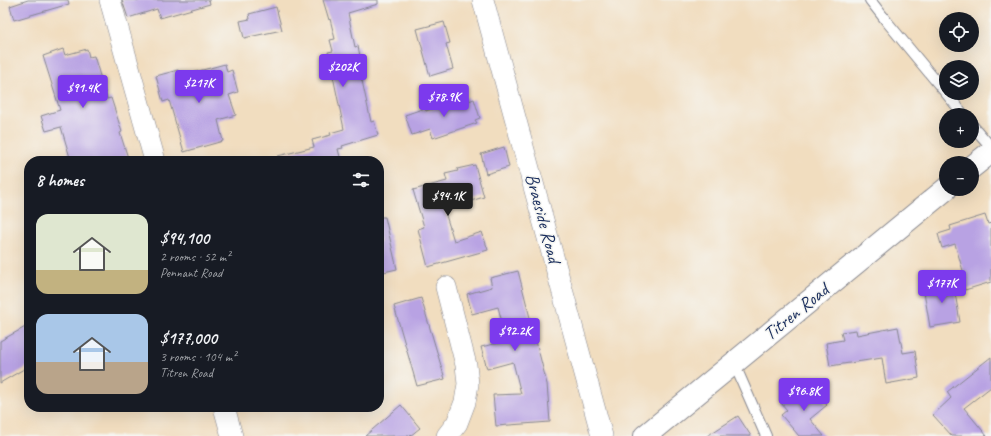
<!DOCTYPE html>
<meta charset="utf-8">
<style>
:root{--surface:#171b24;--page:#20242c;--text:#f1f3f6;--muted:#9ea1a6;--accent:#7c3aed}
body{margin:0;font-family:Caveat,sans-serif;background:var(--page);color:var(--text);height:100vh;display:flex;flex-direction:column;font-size:15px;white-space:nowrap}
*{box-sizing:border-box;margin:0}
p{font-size:13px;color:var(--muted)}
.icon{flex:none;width:22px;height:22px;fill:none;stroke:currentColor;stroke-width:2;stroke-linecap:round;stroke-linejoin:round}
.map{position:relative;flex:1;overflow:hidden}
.sheet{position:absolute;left:24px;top:156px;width:360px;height:256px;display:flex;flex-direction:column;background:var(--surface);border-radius:16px;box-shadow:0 4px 16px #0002}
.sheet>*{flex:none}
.buttons{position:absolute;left:939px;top:12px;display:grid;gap:8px}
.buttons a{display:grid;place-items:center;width:40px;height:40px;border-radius:50%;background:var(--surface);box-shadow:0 4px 16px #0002;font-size:20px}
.price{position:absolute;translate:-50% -34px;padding:0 9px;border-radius:4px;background:var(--accent);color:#fff;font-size:13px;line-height:26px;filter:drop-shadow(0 1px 2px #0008)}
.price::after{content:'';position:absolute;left:50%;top:24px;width:12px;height:9px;margin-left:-6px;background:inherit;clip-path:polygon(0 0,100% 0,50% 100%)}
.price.active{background:#222;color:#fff}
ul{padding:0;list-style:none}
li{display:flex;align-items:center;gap:12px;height:100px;padding:0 12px}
li span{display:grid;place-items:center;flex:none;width:112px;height:80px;border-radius:12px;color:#555}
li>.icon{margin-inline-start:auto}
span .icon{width:48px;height:48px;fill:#fffc;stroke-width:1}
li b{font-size:17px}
h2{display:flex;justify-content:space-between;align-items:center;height:48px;padding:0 12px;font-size:17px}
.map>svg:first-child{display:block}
.building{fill:#b8a2e3}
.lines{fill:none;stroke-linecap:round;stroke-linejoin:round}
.lane-casing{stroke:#86868e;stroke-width:12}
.street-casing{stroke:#86868e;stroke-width:22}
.secondary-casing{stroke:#86868e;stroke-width:24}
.lane{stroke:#fff;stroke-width:10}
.street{stroke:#fff;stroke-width:21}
.secondary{stroke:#fff;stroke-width:22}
.labels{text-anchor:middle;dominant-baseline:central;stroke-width:3;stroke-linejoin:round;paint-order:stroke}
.street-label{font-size:19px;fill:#1b2f5e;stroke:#f6f6f2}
</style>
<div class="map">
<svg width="991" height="436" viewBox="0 0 991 436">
<rect width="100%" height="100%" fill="#f6f6f2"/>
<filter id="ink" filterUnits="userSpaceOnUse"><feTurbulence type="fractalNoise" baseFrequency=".025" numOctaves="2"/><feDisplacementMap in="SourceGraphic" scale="8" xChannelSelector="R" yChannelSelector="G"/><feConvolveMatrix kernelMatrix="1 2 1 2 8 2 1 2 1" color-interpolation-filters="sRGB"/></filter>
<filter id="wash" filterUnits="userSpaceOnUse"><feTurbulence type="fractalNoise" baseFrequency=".012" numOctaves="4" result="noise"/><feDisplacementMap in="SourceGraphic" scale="16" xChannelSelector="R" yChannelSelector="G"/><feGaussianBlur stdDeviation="0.9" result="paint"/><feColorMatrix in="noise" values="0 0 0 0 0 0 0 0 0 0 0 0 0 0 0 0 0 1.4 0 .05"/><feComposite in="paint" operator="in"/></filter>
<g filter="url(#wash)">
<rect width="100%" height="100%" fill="#f1ddbf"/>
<g id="blocks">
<g class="building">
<path d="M28,0h40l1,4 -55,16 -4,-14z"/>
<path d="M122,0h87l1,4 -50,14 -3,-9 -29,9z"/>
<path d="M323,0h55v4l-30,9 7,34 3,-1 4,20 -3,1 12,55 3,-1 4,14 -36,11 1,2 -5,1 3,12h-62l-1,-5 36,-9 -2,-7 19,-5 -1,-2 14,-4 -16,-77 5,-1 -3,-11 5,-1 -5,-20 -1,1z"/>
<path d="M276,7l6,23 -38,8 -4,-17 10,-2 -1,-5z"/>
<path d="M444,22l6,21 -4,1 7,25 -23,7 -13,-47z"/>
<path d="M63,49l2,6 22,-6 2,8 5,-1 13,43 4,-1 11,34 -2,1 9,28h-58l-10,-34 -15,4 -5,-15 19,-6 -17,-54z"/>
<path d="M225,64l2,8 5,-2 6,22 -9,3 7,20 -18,5 5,21 -39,11 -15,-52 -6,2 -7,-26 22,-6 2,6z"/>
<path d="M468,97l1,4 5,-2 6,19 -5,2 2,3 -44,15 -3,-9 -18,6 -7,-20 20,-7 1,3z"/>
<path d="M504,147l5,20 -23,7 -5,-20z"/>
<path d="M475,165l9,32 -40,12 10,32 28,-9 6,18 -60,17 -10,-38 6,-2 -11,-37 34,-9 -2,-7 13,-3 -1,-2z"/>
<path d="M985,215l3,9 3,-1v59l-26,8 -5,-15 4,-1 -9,-30 -13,4 -4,-14 13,-4 -1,-4z"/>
<path d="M379,217h6l12,52 -18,4z"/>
<path d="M518,271l29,113 3,38 -54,4 -3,-31 28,-1 -8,-32 -26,7 -6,-22 26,-6 -9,-34 -26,7 -5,-20 25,-7 -2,-9z"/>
<path d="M953,281l7,41 -30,5 -7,-41z"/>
<path d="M421,298l24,81 -28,7 -23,-80z"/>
<path d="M29,325v41l-29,17v-42z"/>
<path d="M898,327l5,26 12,-2 4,27 -33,6 -4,-26 -52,8 -4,-23 17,-3 -2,-8 15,-2 1,5z"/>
<path d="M991,357v30l-27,21 23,28h-35l-19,-21 18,-17 -4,-6z"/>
<path d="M815,385l10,12 -3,2 5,6 -17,14 14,17h-25l-18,-21 6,-5 -6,-7 14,-11 5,6z"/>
<path d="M401,405l19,23 -10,8h-45z"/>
<path d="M738,416l13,20h-44z"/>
</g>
</g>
</g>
<g filter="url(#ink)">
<use href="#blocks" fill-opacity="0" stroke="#86868e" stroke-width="1"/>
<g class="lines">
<g class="lane-casing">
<g id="lane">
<path d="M870,0l18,23 76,92"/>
<path d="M972,125l19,22"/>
<path d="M734,363l32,73"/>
</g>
</g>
<g class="street-casing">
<g id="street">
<path d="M110,0l45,161"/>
<path d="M483,0l119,436"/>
<path d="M446,287l20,78 2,19 -3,18 -8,21 -10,13"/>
<path d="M224,407l8,29"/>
</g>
</g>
<g class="secondary-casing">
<g id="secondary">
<path d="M972,167l19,-15"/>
<path d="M645,436l301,-247"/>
</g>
</g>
<use href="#lane" class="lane"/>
<use href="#street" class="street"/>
<use href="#secondary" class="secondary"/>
</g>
</g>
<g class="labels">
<g class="street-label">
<text transform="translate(543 218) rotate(75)">Braeside Road</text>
<text transform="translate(796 312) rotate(-39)">Titren Road</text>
</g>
</g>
</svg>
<div class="buttons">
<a><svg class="icon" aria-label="locate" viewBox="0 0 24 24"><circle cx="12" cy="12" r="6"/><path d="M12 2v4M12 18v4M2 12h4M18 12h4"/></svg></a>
<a><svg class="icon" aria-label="layers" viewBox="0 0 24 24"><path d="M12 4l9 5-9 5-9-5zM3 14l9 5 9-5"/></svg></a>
<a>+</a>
<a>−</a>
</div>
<b class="price" style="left:343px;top:88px">$202K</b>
<b class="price" style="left:199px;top:104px">$217K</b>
<b class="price" style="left:83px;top:109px">$91.4K</b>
<b class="price" style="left:444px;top:118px">$78.9K</b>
<b class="price active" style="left:448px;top:217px">$94.1K</b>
<b class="price" style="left:942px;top:304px">$177K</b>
<b class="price" style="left:515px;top:352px">$92.2K</b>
<b class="price" style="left:804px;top:412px">$96.8K</b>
<section class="sheet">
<h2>8 homes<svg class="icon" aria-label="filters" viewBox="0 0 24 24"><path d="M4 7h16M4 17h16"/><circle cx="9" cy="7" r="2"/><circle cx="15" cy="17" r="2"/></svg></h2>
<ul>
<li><span style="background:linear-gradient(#dfe7d0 70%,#c2b280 0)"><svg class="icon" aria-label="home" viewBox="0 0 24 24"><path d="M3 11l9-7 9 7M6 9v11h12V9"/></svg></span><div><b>$94,100</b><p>2 rooms · 52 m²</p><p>Pennant Road</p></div></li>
<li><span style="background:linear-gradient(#a9c7e8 60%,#b9a48a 0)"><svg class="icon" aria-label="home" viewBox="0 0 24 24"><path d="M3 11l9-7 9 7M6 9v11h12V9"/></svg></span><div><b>$177,000</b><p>3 rooms · 104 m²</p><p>Titren Road</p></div></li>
</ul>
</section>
</div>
